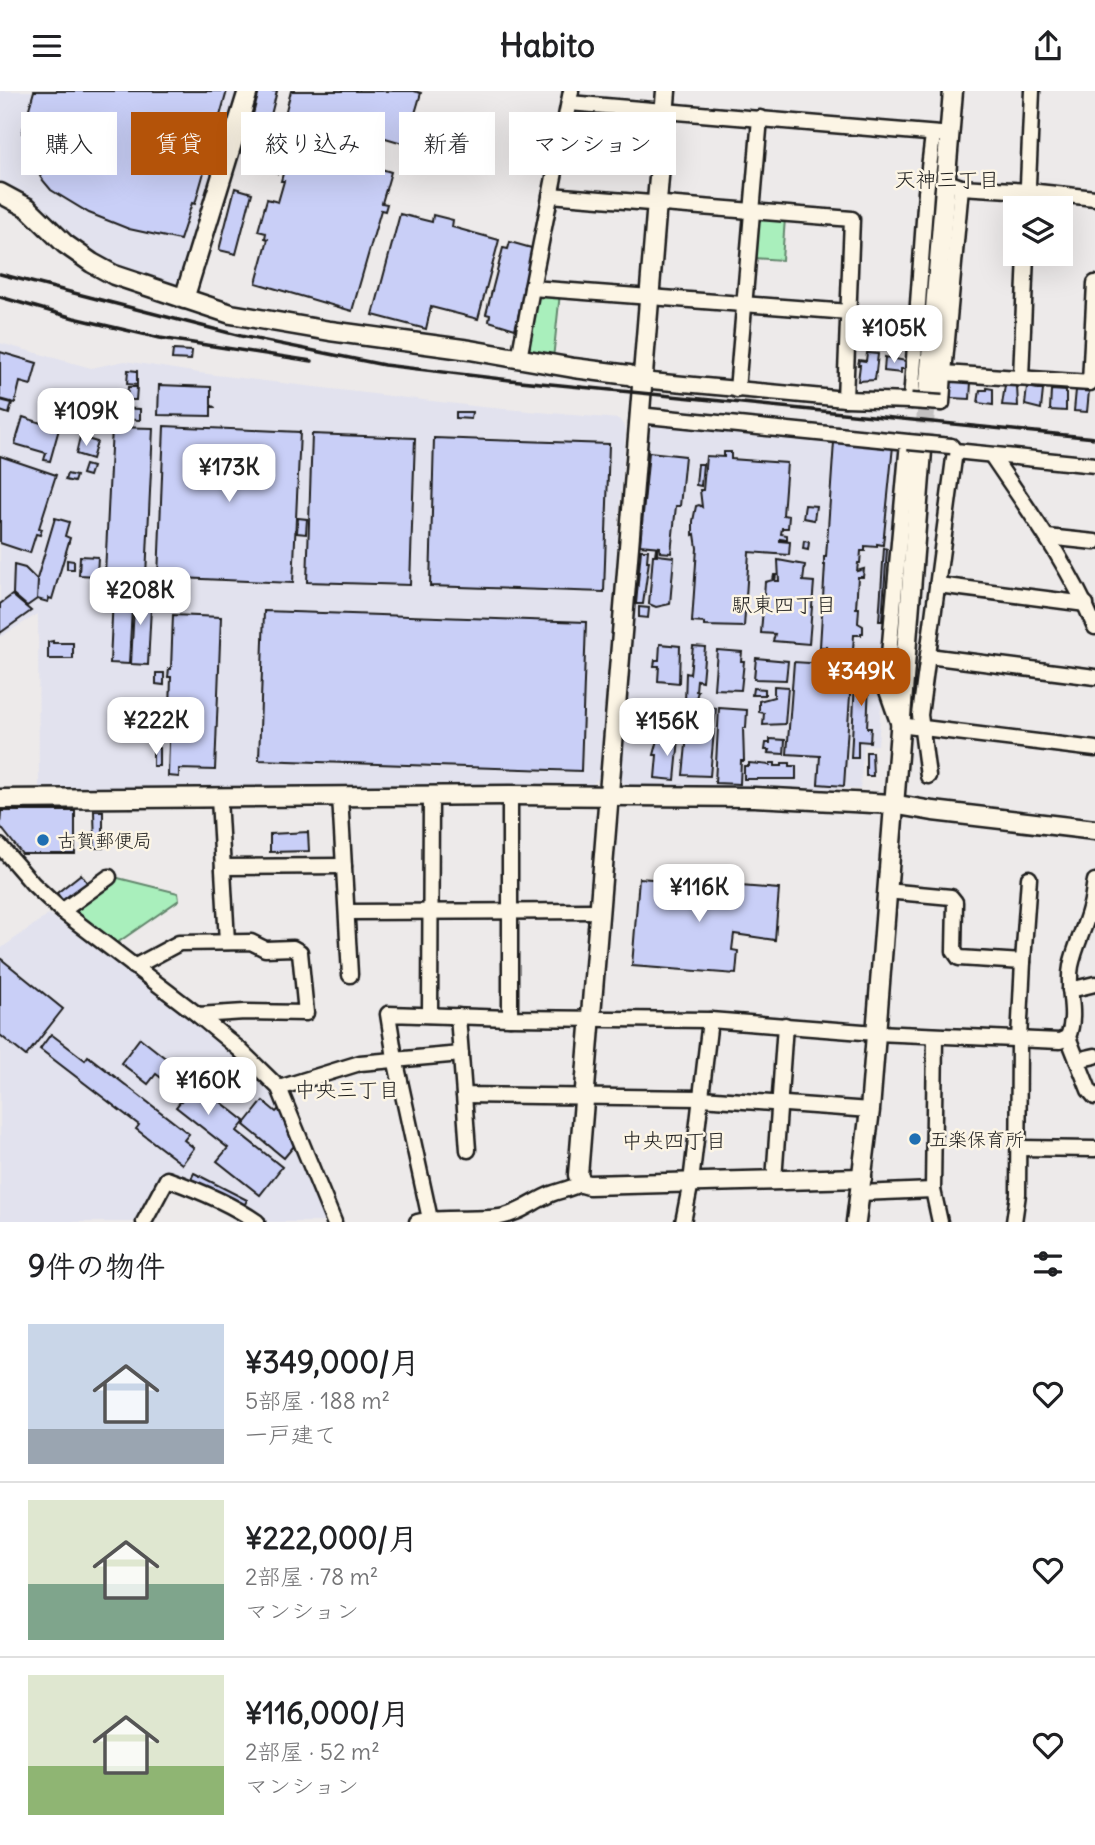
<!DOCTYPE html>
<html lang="ja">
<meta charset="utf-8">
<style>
:root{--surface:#fff;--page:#f2f2f2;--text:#202124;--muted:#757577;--line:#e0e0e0;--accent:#b45309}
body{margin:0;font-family:Delius,"Klee One",sans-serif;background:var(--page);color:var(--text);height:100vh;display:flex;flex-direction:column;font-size:26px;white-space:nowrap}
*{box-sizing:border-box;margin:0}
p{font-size:23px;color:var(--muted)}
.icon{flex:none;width:38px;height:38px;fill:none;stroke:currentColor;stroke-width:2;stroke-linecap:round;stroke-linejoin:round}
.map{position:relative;height:1131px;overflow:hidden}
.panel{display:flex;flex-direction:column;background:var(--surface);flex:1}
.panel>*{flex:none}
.guide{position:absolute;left:21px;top:21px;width:700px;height:63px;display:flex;gap:14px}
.buttons{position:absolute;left:1003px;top:105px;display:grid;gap:14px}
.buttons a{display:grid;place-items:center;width:70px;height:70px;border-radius:0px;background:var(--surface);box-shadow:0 7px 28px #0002;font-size:35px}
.price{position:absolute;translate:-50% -60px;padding:0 16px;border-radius:14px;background:#fff;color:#222;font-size:23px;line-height:46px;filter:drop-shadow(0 2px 4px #0008)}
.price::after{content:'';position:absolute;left:50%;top:42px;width:21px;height:16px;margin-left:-10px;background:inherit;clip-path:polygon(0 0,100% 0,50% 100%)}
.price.current{background:var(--accent);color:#fff}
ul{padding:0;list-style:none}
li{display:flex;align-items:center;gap:21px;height:175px;padding:0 28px}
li+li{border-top:2px solid var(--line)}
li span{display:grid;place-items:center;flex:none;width:196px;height:140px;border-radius:0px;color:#555}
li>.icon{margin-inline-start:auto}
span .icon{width:84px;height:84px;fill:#fffc;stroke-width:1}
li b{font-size:30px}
h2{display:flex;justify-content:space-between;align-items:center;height:84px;padding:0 28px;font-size:30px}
.pill{padding:0 24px;border-radius:0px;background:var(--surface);box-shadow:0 7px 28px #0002;font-size:24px;line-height:63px}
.pill.current{background:var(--accent);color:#fff}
header{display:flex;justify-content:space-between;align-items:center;height:91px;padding:0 28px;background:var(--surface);font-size:32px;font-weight:800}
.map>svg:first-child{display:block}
.built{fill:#e2e2ee}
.green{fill:#a9efbc;stroke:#62866c;stroke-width:2}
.building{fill:#c9cff7;stroke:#1c1c1c;stroke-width:2}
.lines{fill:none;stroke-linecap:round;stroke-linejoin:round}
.tertiary-tunnel{stroke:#c3c1c1;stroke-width:18;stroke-dasharray:18 9;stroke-linecap:butt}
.minor-casing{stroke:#1c1c1c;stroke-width:19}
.tertiary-casing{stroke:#1c1c1c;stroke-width:23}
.minor{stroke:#fcf5e5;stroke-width:14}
.tertiary{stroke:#fcf5e5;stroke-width:18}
.rail{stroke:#1c1c1c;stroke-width:3.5}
.minor-bridge-casing{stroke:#1c1c1c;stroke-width:19;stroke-linecap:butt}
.minor-bridge{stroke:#fcf5e5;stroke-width:14}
.poi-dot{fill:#1f6fb2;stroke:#fcf5e5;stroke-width:2.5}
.labels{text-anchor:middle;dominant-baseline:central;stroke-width:5;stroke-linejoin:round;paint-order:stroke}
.poi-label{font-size:19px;fill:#1c1c1c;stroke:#fcf5e5;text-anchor:start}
.neighbourhood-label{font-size:21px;fill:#1c1c1c;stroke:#fcf5e5}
</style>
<header><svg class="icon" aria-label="menu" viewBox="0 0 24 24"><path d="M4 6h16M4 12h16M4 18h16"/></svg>Habito<svg class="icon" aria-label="share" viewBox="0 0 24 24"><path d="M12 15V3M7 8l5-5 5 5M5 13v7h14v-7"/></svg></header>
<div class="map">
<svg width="1095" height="1131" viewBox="0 0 1095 1131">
<rect width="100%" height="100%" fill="#edeaea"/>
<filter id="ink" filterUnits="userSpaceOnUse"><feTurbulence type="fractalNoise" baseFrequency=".0143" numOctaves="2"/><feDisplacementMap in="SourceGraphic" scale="14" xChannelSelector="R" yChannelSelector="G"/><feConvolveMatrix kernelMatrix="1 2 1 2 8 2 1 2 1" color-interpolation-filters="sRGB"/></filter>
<g filter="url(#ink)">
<g class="built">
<path d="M0,0h238l-12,39 -5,4 -12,37 2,9 -35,106 -7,3 -55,-19 -114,-81z"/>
<path d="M0,252l91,25 34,-7 74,12 283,34 137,12 7,10 -27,348 -7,8 -553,3 -1,-174 -38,23z"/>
<path d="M648,328l253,26 -23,300h-14l-4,44 -234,-3 -6,-8z"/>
<path d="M49,823l146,102 83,80 51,126h-65l-20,-15 -83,-36 -25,51h-136v-273z"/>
</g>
<g class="green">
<path d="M757,124l28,3 -3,42 -29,-2z"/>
<path d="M536,202h24l-7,66 -29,-8z"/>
<path d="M114,786l64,16 1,7 -65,45 -45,-35z"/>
</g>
<g class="building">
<path d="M34,0h193l-32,113 -3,-1 -12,37 -51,-11 -40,-16 -38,-23 -10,-12 -6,-13 8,-26 -21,-6z"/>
<path d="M259,0h18l-12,48 -17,-5z"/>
<path d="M291,0h123l7,2 -15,51 -24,-7 -3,18 -8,-2 -3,12 23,7 -9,31 5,1 -2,7 -4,-1 -29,101 -96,-28 12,-44 -3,-1 1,-5 -8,-2 9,-32 11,3 6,-21h-3l14,-52 -4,-1 1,-4 -9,-2z"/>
<path d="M278,44l14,2 -11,35 -4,-1v2l-7,-4z"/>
<path d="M235,97l17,5 -16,61 -17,-4z"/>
<path d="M400,123l32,8 1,-7 20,5 -1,7 47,13 -21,79 -47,-12 -5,22 -53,-14z"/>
<path d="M510,151l25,7 -20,80 -26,-8 1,-6 -4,-1 17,-66 5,1z"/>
<path d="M173,259l19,1 -1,9 -19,-1z"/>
<path d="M0,261l37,11 -6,22 -11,-3 -5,21 -15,-4z"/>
<path d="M867,262l11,1 -3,26 -17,1 2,-16h-2l1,-5 7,1z"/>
<path d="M885,266l21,4v8h-5v4l-17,-2z"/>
<path d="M128,279l9,1v14l-10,-1z"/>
<path d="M951,289l20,2 -1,17 -19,-1z"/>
<path d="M159,294l52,2v18l3,2h-3v9l-53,-1z"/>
<path d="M1005,294l12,1 1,20 -16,-1z"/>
<path d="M128,296h9l-1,13h-9z"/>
<path d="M1027,296l16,3 -2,19 -16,-4z"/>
<path d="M987,297l6,1v16l-15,-2 2,-13h7z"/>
<path d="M1051,299l15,1v20l-16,-1z"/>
<path d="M1076,299l13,1 -2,21 -13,-1z"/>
<path d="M0,309l12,3 -3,11 -9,-3z"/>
<path d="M115,317l25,1v11l-26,-1z"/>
<path d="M456,321h16l-1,7 -15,-1z"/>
<path d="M23,326l36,12 -9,32 -6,-1 2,-7 -31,-9z"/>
<path d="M164,335l136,6 -7,151 -135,-6z"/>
<path d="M112,336l41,1 -7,148h-2v3h-14l1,-4 -26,-1z"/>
<path d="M312,343l103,4 -5,147 -103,-3z"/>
<path d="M80,346l17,5 -5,17 -16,-5z"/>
<path d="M434,347l175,6 -5,148 -174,-6z"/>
<path d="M834,351l59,4 -10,99 -6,-1v3l-12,-1v5h-4l-1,12h-2l-1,8 7,-2 -1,8h-5l-2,31h3l-1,15 5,3v7h-2v2h-7l-10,151 -26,-2 2,-28 -33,-2 7,-92 31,2 2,-17h-7l5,-82h-1v-8h2z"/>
<path d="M649,361l36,4 -5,50h-4l-5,47 -11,-1v-5l-20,-2z"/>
<path d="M724,361h7v7l56,4 -4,52 6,1 -1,12h-6l-1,6 6,1v5l-7,-1v2l10,1 -1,13 -40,-3 -5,75 -39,-1v-3l-13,-1 5,-74 -2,-14 -2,1v-14l3,-15 3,-1 3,2 -2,-17h3l3,-34 18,1z"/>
<path d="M0,365l56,19 -17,53 3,1 -2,6 -4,-1 -6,19 -30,-10z"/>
<path d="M698,373h5l-2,22 -5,-1z"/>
<path d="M85,374l7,2 -3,9 -7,-2z"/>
<path d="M67,383l9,2 -2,6 -9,-2z"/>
<path d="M805,414l11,1 -2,14 -11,-2z"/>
<path d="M55,427l14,4 -4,14 5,2 -18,61 -3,-1 -1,4 -11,-3v-20z"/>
<path d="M298,427l9,1 -1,15 -9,-1z"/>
<path d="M804,450l5,1 -1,8 -5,-1z"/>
<path d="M656,457h2l-1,7 17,2 -4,47 -14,3 -7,-3 4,-49h2z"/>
<path d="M884,457l3,1 -5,72h-3z"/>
<path d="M641,459h7l-1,11h2l-6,43h-7z"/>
<path d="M80,465l18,1 -1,19 -18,-1z"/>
<path d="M67,469l7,1v8h-7z"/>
<path d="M778,469l27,5 -2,16 11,1 -5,62 -36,-3 2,-7 -14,-1 4,-51 8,-2 1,-5h2l-1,6h4z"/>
<path d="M14,474l11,3 13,13 -1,18 -10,7 -14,-12z"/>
<path d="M12,504l19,16 -31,22v-29z"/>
<path d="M113,504h4v12l15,1 -3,56 -19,-1z"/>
<path d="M119,504l32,2v2h3v8h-3l-3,58 -17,-1 3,-58h-15z"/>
<path d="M639,516l10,1 -1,10 -9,-1z"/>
<path d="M264,520l322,11 -5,149 -322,-11z"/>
<path d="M173,524l48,2 -6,153 -36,-1v8l-11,-1 3,-99h-3l1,-8h2z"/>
<path d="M53,550v2h20v16h-25v-17z"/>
<path d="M660,553l20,2 -1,37 -21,-2 1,-15h-5l1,-6h4z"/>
<path d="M693,555l12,1 -3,34 -5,-1 -1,11h2l-3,11h-10l1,-29 4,1z"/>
<path d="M717,559l25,2 -1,9h3l-3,29 -27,-1z"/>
<path d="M756,567l32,3 -2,19 -32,-1z"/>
<path d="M856,571l14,1 -3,65h4l-1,14 -12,-1v17h-7z"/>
<path d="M156,582h8v12l-8,-1z"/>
<path d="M774,595l14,1 -3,37 -22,1 1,-12 -5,-1v-11l15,-4z"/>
<path d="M753,597l12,1v6h-13z"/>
<path d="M690,614l26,3 -6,68 -27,-1z"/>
<path d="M719,617l28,2 -1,18h-3l1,33h-3l-1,23 -25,-1z"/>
<path d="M153,635h6v18h-5z"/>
<path d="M659,645l20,2 -4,42 -20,-2 2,-23h-3z"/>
<path d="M770,648l15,1 -1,14 -16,-1 1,-3h-4l1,-7h4z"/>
<rect x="153" y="657" width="6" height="18"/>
<path d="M866,661h6l1,24h-7z"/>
<path d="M749,672l21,2v-2h5v3h7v-3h8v3h6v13h-52v-13h5z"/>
<path d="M1,720h74v43h-53l-22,-28z"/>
<path d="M94,720h9v37h-8z"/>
<path d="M308,741l1,19 -39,1v-18z"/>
<path d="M81,783l7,10 -24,19 -7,-10z"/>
<path d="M639,787l140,11 -4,51 -41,-6 -2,16 6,1 -2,23 -104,-8z"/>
<path d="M0,867l63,51 -37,47 -26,-21z"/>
<path d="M51,943l34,26 3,-4 101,78 -5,6 10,8 -12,16 -46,-35 3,-4 -99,-76z"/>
<path d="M140,947l105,83 -8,10 45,36 -22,28 -43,-34 11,-13 -52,-41 9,-11 -29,-22 -8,10 -27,-21z"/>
<path d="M263,1010l13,11 4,-4 14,38 -10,12 -40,-33z"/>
<path d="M194,1082l53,27 -3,6 -53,-27z"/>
</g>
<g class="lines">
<path class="tertiary-tunnel" d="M922,360l6,-58"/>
<g class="minor-casing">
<g id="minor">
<path d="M571,0l-39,197 317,24"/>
<path d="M569,12l371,31"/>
<path d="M953,93l8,3 67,4 67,7"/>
<path d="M550,104l302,24 -7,180 66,2 15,-209 7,-57"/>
<path d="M1027,117l5,-117"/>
<path d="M519,268l13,-71"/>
<path d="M944,282l17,-186"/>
<path d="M1021,287l5,-124"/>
<path d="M641,289l204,19"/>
<path d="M737,299l23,-272"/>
<path d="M942,312l2,-30 146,10 5,-100"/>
<path d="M638,324l270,27 -22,246 13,37 196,24"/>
<path d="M951,355l4,5 140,14"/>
<path d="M992,365c37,55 77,109 103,171"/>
<path d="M1047,446l48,5"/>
<path d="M938,494l148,19"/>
<path d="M928,565l167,21"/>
<path d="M928,685l-8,-61 35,-264"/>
<path d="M510,704v223"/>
<path d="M340,705l10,179"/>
<path d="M219,707l8,144"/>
<path d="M0,755l33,38 29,27 136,104 41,34 40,39 55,134"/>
<path d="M223,776l121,-1"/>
<path d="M1095,790c-2,9 -2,19 -5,27 -5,20 -15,38 -19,58 -5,26 7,45 -3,71l21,53 6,7"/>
<path d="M886,800l65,6 4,5 -1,49 5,7 64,4 6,-84"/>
<path d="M62,820l47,-34"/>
<path d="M347,821l251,-1"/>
<path d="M134,876l45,-24 72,-1 14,7 28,-1 7,4 6,61 -61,-1 -47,3"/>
<path d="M1070,899l25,-6"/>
<path d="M430,924l1,-219"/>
<path d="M458,925l6,79 237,3 169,12"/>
<path d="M935,945l-2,154 7,32"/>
<path d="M1077,969l18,-4"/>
<path d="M279,997l81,-25 101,-9"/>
<path d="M464,1004l4,55"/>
<path d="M1019,1057l76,1"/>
<path d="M774,1089l11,-155"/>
<path d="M860,1102l73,-3"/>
<path d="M430,1128l-35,-161 -7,-44 122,4 200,2 166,13 184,8 8,-4"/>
<path d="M144,1131l23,-43c31,11 63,24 90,43"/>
<path d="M417,1131c28,-6 56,-1 83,-5 19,-3 34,-16 51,-23 11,-4 19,-5 31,-11"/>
<path d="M683,1131l8,-40 19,-162"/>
<path d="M1014,1131l4,-28 1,-155 4,-77"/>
</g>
</g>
<g class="tertiary-casing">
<g id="tertiary">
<path d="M666,0l-88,1084 4,8 7,2 273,-7"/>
<path d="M0,102l28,15 37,36 27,19 22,12 117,39 99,17 140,19 104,18 55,7 12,5"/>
<path d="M184,208l64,-208"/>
<path d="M928,302l25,-302"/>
<path d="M0,708l510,-4 244,2 138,7 41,7 162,19"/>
<path d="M856,1131l14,-112 52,-659"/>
</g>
</g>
<use href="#minor" class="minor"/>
<use href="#tertiary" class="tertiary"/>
<g class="rail">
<path d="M0,183l241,62 143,29 126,15 585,58"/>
<path d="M0,206l74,21 86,20 152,23"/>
</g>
<g class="minor-bridge-casing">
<g id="minor-bridge">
<path d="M911,310l31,2"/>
<path d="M908,351l43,4"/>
</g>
</g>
<use href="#minor-bridge" class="minor-bridge"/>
</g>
</g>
<g class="poi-dot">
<circle cx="43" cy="749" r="7"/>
<circle cx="915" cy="1048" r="7"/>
</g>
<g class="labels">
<g class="poi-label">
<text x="57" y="749">古賀郵便局</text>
<text x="929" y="1048">五楽保育所</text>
</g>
<g class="neighbourhood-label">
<text x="947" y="88">天神三丁目</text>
<text x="784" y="513">駅東四丁目</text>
<text x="347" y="998">中央三丁目</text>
<text x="674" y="1049">中央四丁目</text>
</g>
</g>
</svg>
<div class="buttons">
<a><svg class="icon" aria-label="layers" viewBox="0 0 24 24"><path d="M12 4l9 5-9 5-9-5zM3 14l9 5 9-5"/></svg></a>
</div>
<b class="price" style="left:894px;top:274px">¥105K</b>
<b class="price" style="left:86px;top:357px">¥109K</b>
<b class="price" style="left:229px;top:413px">¥173K</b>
<b class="price" style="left:140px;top:536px">¥208K</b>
<b class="price current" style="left:861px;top:617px">¥349K</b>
<b class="price" style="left:156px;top:666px">¥222K</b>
<b class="price" style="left:667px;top:667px">¥156K</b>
<b class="price" style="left:699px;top:833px">¥116K</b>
<b class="price" style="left:208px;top:1026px">¥160K</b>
<div class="guide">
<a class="pill">購入</a>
<a class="pill current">賃貸</a>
<a class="pill">絞り込み</a>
<a class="pill">新着</a>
<a class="pill">マンション</a>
</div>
</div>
<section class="panel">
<h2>9件の物件<svg class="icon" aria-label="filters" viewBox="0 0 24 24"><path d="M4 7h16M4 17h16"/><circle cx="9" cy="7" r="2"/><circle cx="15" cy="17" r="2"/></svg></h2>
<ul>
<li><span style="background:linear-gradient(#c9d6e8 75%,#9aa5b1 0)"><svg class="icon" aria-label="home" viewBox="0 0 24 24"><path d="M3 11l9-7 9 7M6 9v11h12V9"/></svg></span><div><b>¥349,000/月</b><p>5部屋 · 188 m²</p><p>一戸建て</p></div><svg class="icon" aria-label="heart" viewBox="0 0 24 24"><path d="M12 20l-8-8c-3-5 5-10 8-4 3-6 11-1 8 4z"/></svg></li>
<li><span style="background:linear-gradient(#dfe7d0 60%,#7fa58c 0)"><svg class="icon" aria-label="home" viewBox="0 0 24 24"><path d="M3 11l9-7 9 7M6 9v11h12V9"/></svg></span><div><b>¥222,000/月</b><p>2部屋 · 78 m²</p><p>マンション</p></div><svg class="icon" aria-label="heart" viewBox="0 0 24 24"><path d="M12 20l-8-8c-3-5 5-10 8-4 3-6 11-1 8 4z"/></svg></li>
<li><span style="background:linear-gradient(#dfe7d0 65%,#8fb573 0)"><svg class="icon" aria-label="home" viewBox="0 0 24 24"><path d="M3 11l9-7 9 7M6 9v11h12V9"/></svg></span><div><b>¥116,000/月</b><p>2部屋 · 52 m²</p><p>マンション</p></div><svg class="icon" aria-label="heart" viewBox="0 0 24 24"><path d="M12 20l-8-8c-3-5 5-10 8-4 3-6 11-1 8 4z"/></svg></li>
</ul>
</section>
